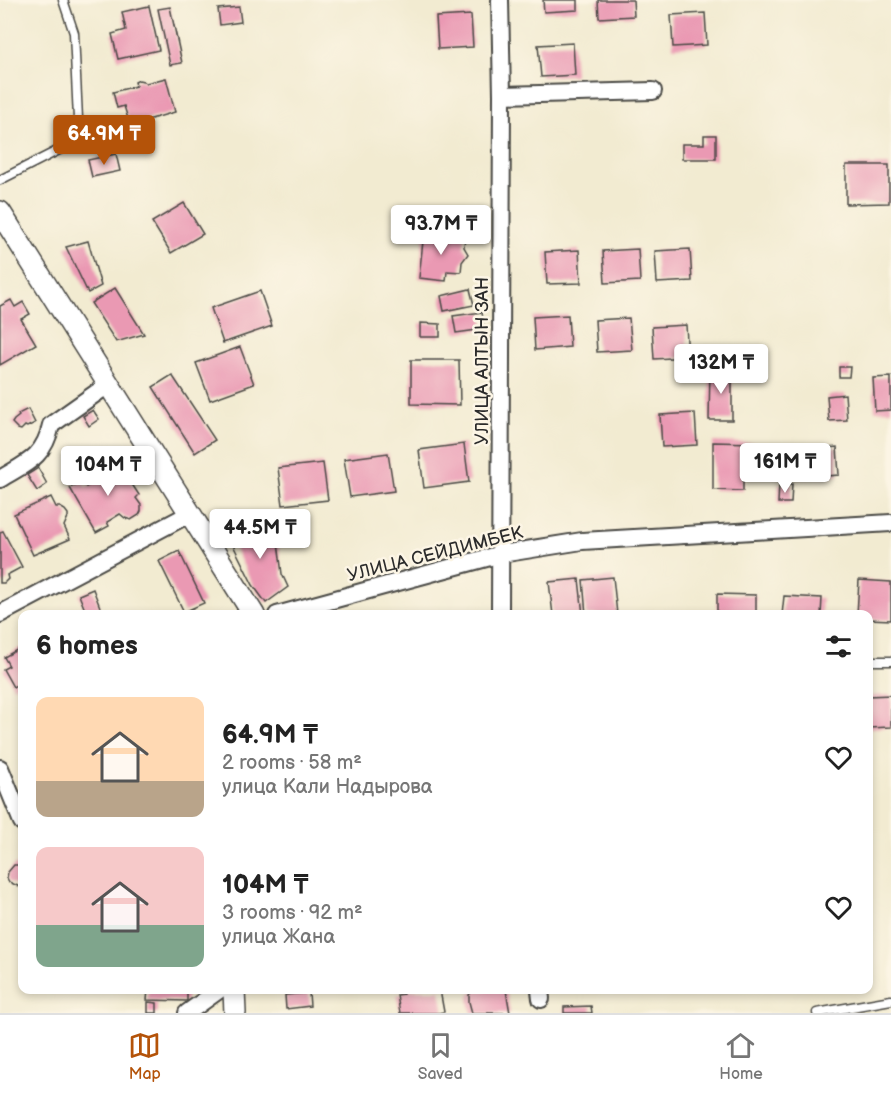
<!DOCTYPE html>
<meta charset="utf-8">
<style>
:root{--surface:#fff;--page:#f2f2f2;--text:#222;--muted:#767676;--line:#e0e0e0;--accent:#b45309}
body{margin:0;font-family:"Balsamiq Sans",sans-serif;background:var(--page);color:var(--text);height:100vh;display:flex;flex-direction:column;font-size:22px;white-space:nowrap}
*{box-sizing:border-box;margin:0}
p{font-size:20px;color:var(--muted)}
.icon{flex:none;width:33px;height:33px;fill:none;stroke:currentColor;stroke-width:2;stroke-linecap:round;stroke-linejoin:round}
.map{position:relative;flex:1;overflow:hidden}
.panel{position:absolute;left:18px;top:610px;width:855px;height:384px;display:flex;flex-direction:column;background:var(--surface);border-radius:12px;box-shadow:0 3px 9px #0003}
.panel>*{flex:none}
.price{position:absolute;translate:-50% -51px;padding:0 14px;border-radius:6px;background:#fff;color:#222;font-size:20px;line-height:39px;filter:drop-shadow(0 2px 3px #0008)}
.price::after{content:'';position:absolute;left:50%;top:36px;width:18px;height:14px;margin-left:-9px;background:inherit;clip-path:polygon(0 0,100% 0,50% 100%)}
.price.selected{background:var(--accent);color:#fff}
ul{padding:0;list-style:none}
li{display:flex;align-items:center;gap:18px;height:150px;padding:0 18px}
li span{display:grid;place-items:center;flex:none;width:168px;height:120px;border-radius:12px;color:#555}
li>.icon{margin-inline-start:auto}
span .icon{width:72px;height:72px;fill:#fffc;stroke-width:1}
li b{font-size:26px}
h2{display:flex;justify-content:space-between;align-items:center;height:72px;padding:0 18px;font-size:26px}
.dock{display:flex;justify-content:space-around;align-items:center;height:84px;border-top:2px solid var(--line);background:var(--surface);font-size:16px;color:var(--muted)}
.dock a{display:grid;justify-items:center;gap:3px}
.dock .selected{color:var(--accent)}
.map>svg:first-child{display:block}
.building{fill:#ea99b3}
.lines{fill:none;stroke-linecap:round;stroke-linejoin:round}
.service-casing{stroke:#494844;stroke-width:11}
.minor-casing{stroke:#494844;stroke-width:20}
.tertiary-casing{stroke:#494844;stroke-width:24}
.service{stroke:#fff;stroke-width:8}
.minor{stroke:#fff;stroke-width:16}
.tertiary{stroke:#fff;stroke-width:21}
.labels{text-anchor:middle;dominant-baseline:central;stroke-width:5;stroke-linejoin:round;paint-order:stroke}
.street-label{font-size:18px;fill:#2b2b2b;stroke:#fcf5e5}
</style>
<div class="map">
<svg width="891" height="1013" viewBox="0 0 891 1013">
<rect width="100%" height="100%" fill="#fcf5e5"/>
<filter id="ink" filterUnits="userSpaceOnUse"><feTurbulence type="fractalNoise" baseFrequency=".0167" numOctaves="2"/><feDisplacementMap in="SourceGraphic" scale="12" xChannelSelector="R" yChannelSelector="G"/><feConvolveMatrix kernelMatrix="1 2 1 2 8 2 1 2 1" color-interpolation-filters="sRGB"/></filter>
<filter id="wash" filterUnits="userSpaceOnUse"><feTurbulence type="fractalNoise" baseFrequency=".008" numOctaves="4" result="noise"/><feDisplacementMap in="SourceGraphic" scale="24" xChannelSelector="R" yChannelSelector="G"/><feGaussianBlur stdDeviation="1.35" result="paint"/><feColorMatrix in="noise" values="0 0 0 0 0 0 0 0 0 0 0 0 0 0 0 0 0 1.4 0 .05"/><feComposite in="paint" operator="in"/></filter>
<g filter="url(#wash)">
<rect width="100%" height="100%" fill="#f2ebd1"/>
<g id="blocks">
<g class="building">
<path d="M543,0h35v10l-34,2z"/>
<path d="M598,0h35l1,16 -35,2z"/>
<path d="M149,6l10,44 -41,9 -6,-25 14,-4 -4,-18z"/>
<path d="M170,7l12,56 -12,2 -12,-56z"/>
<path d="M239,7l2,15 -21,3 -2,-16z"/>
<path d="M705,13l2,32 -34,2 -2,-32z"/>
<path d="M471,15l2,32 -35,2 -2,-32z"/>
<path d="M573,43l2,32 -34,2 -3,-32z"/>
<path d="M166,78l9,34 -45,13 -6,-19 -7,2 -4,-16 23,-6 -1,-4 4,-2 4,1 3,2z"/>
<path d="M704,135h12v24h-34v-15h22z"/>
<path d="M116,154l4,17 -28,6 -4,-17z"/>
<path d="M846,165h43v38l-43,1z"/>
<path d="M184,203l19,31 -32,19 -19,-31z"/>
<path d="M424,232l41,5 -1,10 4,7 -6,8 -1,10 -14,-1 -1,10 -27,-3z"/>
<path d="M88,241l13,45 -13,7 -22,-46z"/>
<path d="M638,249l2,32 -35,2 -2,-32z"/>
<path d="M690,249l2,32 -35,2 -2,-32z"/>
<path d="M579,250l2,33 -34,1 -2,-32z"/>
<path d="M115,288l29,46 -28,8 -25,-39z"/>
<path d="M470,289l4,16 -30,6 -3,-15z"/>
<path d="M260,291l12,35 -49,17 -12,-35z"/>
<path d="M11,300l4,7 8,-5 7,12 -9,5 15,25 -36,21v-59z"/>
<path d="M482,312l2,17 -28,4 -3,-17z"/>
<path d="M568,315l2,32 -35,3 -2,-33z"/>
<path d="M629,318l3,32 -35,2 -2,-32z"/>
<path d="M420,323l20,1v13h-20z"/>
<path d="M686,325l2,32 -34,2 -2,-32z"/>
<path d="M240,347l14,37 -44,16 -14,-37z"/>
<path d="M411,360h48l1,45 -49,-1z"/>
<path d="M839,367h11l-1,10h-10z"/>
<path d="M710,369h22v51h-23z"/>
<path d="M172,375l43,65 -20,13 -42,-66z"/>
<path d="M891,377v33l-16,1 -2,-33z"/>
<path d="M845,394l2,26 -18,1 -2,-25z"/>
<path d="M28,409l7,14 -8,4 -2,-1 -4,4 -3,-1 -6,-6 2,-3 5,-4 -1,-2z"/>
<path d="M93,410l6,9 -10,7 -6,-10z"/>
<path d="M695,413l2,32 -35,2 -2,-32z"/>
<path d="M713,442l41,1v16h-11v32l-30,-1z"/>
<path d="M464,444l5,38 -45,6 -5,-38z"/>
<path d="M837,447l2,28 -39,3 -3,-27z"/>
<path d="M388,453l6,38 -44,6 -6,-38z"/>
<path d="M116,458l6,12 -1,5 1,2 4,-2 13,20 -3,3 5,7v6l-2,4 -8,5 -6,-2 -5,-4 -13,8 2,4 -13,7 -26,-45 12,-7 4,6 14,-8 -5,-9z"/>
<path d="M323,463l5,37 -45,5 -5,-37z"/>
<path d="M38,468l9,16 -10,7 -10,-16z"/>
<path d="M779,484h13l-1,19h-13z"/>
<path d="M51,497l5,10h4l5,3 3,4v3l-4,9 6,13 -37,16 -19,-41z"/>
<path d="M234,522l10,15 32,-10 6,47 6,13 -22,16 -13,-18 -28,-56z"/>
<path d="M3,531l19,36 -15,8 1,4 -4,4h-4v-51z"/>
<path d="M179,551l25,52 -20,9 -25,-51z"/>
<path d="M613,577l4,37 -31,1 -3,-35z"/>
<path d="M579,579l4,36h-30l-4,-33z"/>
<path d="M859,580l32,2v38l-23,-1v-4h-11z"/>
<path d="M93,589l10,26h-16l-8,-20z"/>
<path d="M717,594l39,1v20h-39z"/>
<path d="M784,596l38,2 -1,17h-39z"/>
<path d="M22,647v40l-2,-4 -7,4 -10,-18 6,-3 -5,-9z"/>
<path d="M891,695v32l-23,1v-32z"/>
<path d="M14,865h7l1,4v19l-13,-6 -2,-4 1,-6z"/>
<path d="M148,990h39v11l-40,-1z"/>
<path d="M403,990h37l4,22 -6,1h-38l-3,-18 6,-1z"/>
<path d="M473,990h33l4,23h-38l-3,-11v-7z"/>
<path d="M309,993l1,13 -24,3 -1,-14z"/>
<path d="M148,1002l9,1v10h-9z"/>
<path d="M591,1006l1,7h-28v-6z"/>
</g>
</g>
</g>
<g filter="url(#ink)">
<use href="#blocks" fill-opacity="0" stroke="#494844" stroke-width="1.5"/>
<g class="lines">
<g class="service-casing">
<g id="service">
<path d="M0,180l61,-31 17,-30 -4,-86 -11,-33"/>
<path d="M868,661h23"/>
<path d="M817,1013l74,-13"/>
</g>
</g>
<g class="minor-casing">
<g id="minor">
<path d="M502,95l151,-4"/>
<path d="M0,479c26,-16 44,-21 51,-54l58,-41"/>
<path d="M0,614l191,-101"/>
<path d="M277,615l224,-61 81,-13 309,-18"/>
<path d="M500,615l2,-520 -2,-95"/>
<path d="M0,768l22,54"/>
<path d="M540,990l1,9"/>
<path d="M187,1013l32,-23"/>
</g>
</g>
<g class="tertiary-casing">
<g id="tertiary">
<path d="M0,212l254,403"/>
<path d="M234,990l1,23"/>
</g>
</g>
<use href="#service" class="service"/>
<use href="#minor" class="minor"/>
<use href="#tertiary" class="tertiary"/>
</g>
</g>
<g class="labels">
<g class="street-label">
<text transform="translate(482 361) rotate(-90)">УЛИЦА АЛТЫН ЗАН</text>
<text transform="translate(435 554) rotate(-14)">УЛИЦА СЕЙДИМБЕК</text>
</g>
</g>
</svg>
<b class="price selected" style="left:104px;top:166px">64.9M ₸</b>
<b class="price" style="left:441px;top:256px">93.7M ₸</b>
<b class="price" style="left:721px;top:395px">132M ₸</b>
<b class="price" style="left:785px;top:494px">161M ₸</b>
<b class="price" style="left:108px;top:497px">104M ₸</b>
<b class="price" style="left:260px;top:560px">44.5M ₸</b>
<section class="panel">
<h2>6 homes<svg class="icon" aria-label="filters" viewBox="0 0 24 24"><path d="M4 7h16M4 17h16"/><circle cx="9" cy="7" r="2"/><circle cx="15" cy="17" r="2"/></svg></h2>
<ul>
<li><span style="background:linear-gradient(#ffd9b3 70%,#b9a48a 0)"><svg class="icon" aria-label="home" viewBox="0 0 24 24"><path d="M3 11l9-7 9 7M6 9v11h12V9"/></svg></span><div><b>64.9M ₸</b><p>2 rooms · 58 m²</p><p>улица Кали Надырова</p></div><svg class="icon" aria-label="heart" viewBox="0 0 24 24"><path d="M12 20l-8-8c-3-5 5-10 8-4 3-6 11-1 8 4z"/></svg></li>
<li><span style="background:linear-gradient(#f6c9c9 65%,#7fa58c 0)"><svg class="icon" aria-label="home" viewBox="0 0 24 24"><path d="M3 11l9-7 9 7M6 9v11h12V9"/></svg></span><div><b>104M ₸</b><p>3 rooms · 92 m²</p><p>улица Жана</p></div><svg class="icon" aria-label="heart" viewBox="0 0 24 24"><path d="M12 20l-8-8c-3-5 5-10 8-4 3-6 11-1 8 4z"/></svg></li>
</ul>
</section>
</div>
<nav class="dock">
<a class="selected"><svg class="icon" aria-label="map" viewBox="0 0 24 24"><path d="M3 6l6-2 6 2 6-2v14l-6 2-6-2-6 2zM9 4v14M15 6v14"/></svg>Map</a>
<a><svg class="icon" aria-label="saved" viewBox="0 0 24 24"><path d="M7 4h10v16l-5-4-5 4z"/></svg>Saved</a>
<a><svg class="icon" aria-label="home" viewBox="0 0 24 24"><path d="M3 11l9-7 9 7M6 9v11h12V9"/></svg>Home</a>
</nav>
